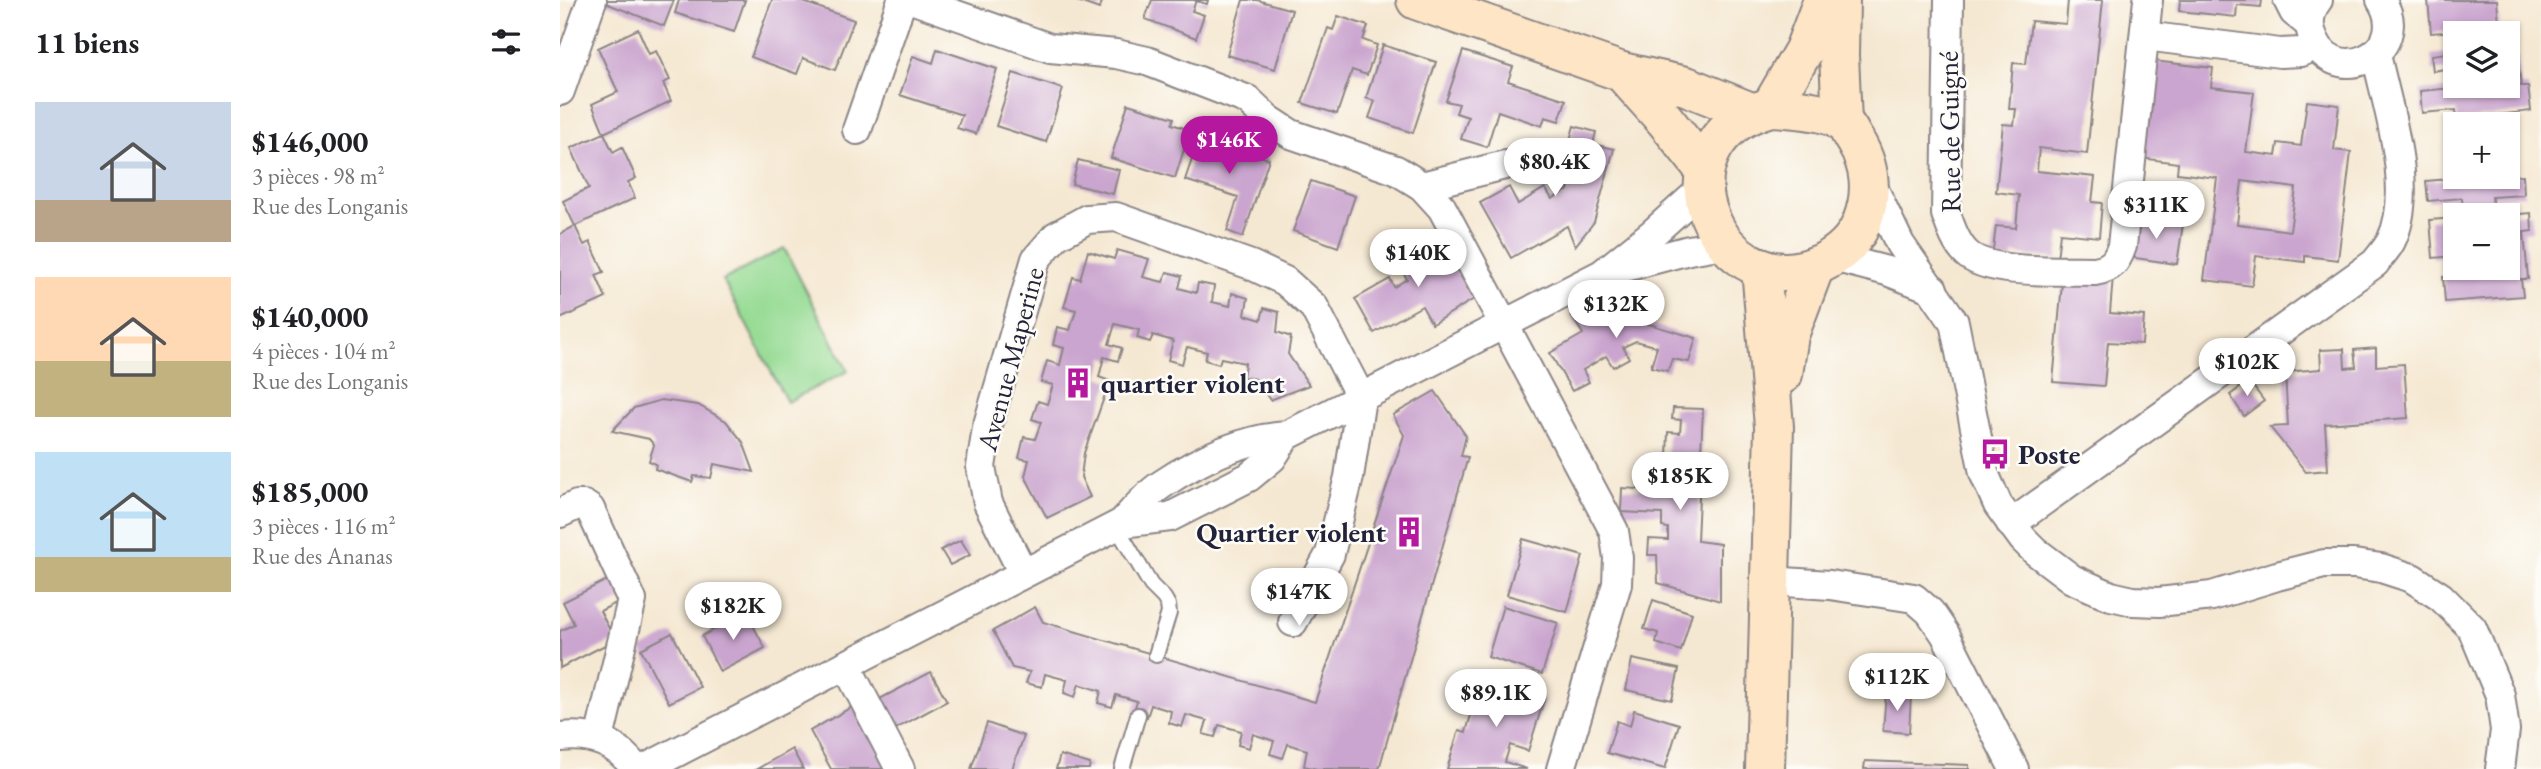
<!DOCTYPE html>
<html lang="fr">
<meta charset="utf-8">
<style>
:root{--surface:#fff;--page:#f6f6f6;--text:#202124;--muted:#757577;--accent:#b5179e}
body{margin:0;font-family:"EB Garamond",serif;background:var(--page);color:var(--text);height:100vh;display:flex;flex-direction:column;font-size:26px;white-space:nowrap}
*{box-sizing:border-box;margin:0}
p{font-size:23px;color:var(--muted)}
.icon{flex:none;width:38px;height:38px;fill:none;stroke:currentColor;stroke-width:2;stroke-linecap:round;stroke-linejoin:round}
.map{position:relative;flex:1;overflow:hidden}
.sheet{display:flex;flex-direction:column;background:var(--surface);width:560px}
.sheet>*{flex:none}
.buttons{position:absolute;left:1883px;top:21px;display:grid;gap:14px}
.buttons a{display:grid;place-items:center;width:77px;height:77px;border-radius:0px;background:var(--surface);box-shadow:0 2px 5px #0004;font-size:35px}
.price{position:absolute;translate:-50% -60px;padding:0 16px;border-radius:24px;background:#fff;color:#222;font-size:23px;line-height:46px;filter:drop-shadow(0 2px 4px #0008)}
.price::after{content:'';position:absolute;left:50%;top:42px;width:21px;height:16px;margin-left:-10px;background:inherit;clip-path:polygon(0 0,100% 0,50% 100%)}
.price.selected{background:var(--accent);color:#fff}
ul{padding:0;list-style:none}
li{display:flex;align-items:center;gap:21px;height:175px;padding:0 35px}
li span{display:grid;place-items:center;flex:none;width:196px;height:140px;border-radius:0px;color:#555}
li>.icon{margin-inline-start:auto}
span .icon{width:84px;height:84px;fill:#fffc;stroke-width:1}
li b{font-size:30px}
h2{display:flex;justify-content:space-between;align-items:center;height:84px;padding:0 35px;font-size:30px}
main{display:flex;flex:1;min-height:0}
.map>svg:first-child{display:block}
.green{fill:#97db94;stroke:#5c7e68;stroke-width:2}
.building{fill:#caa5cf;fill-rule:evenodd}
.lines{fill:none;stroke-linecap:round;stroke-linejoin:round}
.lane-casing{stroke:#8c8586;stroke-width:18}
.street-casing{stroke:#8c8586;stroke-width:32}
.secondary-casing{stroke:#8c8586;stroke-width:42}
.lane{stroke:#fff;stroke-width:14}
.street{stroke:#fff;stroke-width:28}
.secondary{stroke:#fde5c5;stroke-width:38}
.labels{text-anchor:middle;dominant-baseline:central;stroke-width:5;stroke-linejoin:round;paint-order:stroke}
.street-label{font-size:28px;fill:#22223b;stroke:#fdfcf7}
.poi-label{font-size:28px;font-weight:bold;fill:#22223b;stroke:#fdfcf7;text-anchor:start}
</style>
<main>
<section class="sheet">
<h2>11 biens<svg class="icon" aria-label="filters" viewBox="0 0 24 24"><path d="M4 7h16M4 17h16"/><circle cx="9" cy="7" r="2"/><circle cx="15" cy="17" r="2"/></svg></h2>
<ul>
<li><span style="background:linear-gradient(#c9d6e8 70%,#b9a48a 0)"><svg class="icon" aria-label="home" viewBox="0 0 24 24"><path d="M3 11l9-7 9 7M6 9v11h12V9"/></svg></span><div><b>$146,000</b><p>3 pièces · 98 m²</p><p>Rue des Longanis</p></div></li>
<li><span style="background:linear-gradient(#ffd9b3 60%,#c2b280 0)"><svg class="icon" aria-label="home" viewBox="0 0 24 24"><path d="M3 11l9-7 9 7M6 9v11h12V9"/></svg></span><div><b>$140,000</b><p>4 pièces · 104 m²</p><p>Rue des Longanis</p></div></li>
<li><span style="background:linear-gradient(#bfe0f5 75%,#c2b280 0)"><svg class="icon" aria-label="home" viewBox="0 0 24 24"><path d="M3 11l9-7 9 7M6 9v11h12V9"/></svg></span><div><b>$185,000</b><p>3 pièces · 116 m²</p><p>Rue des Ananas</p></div></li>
</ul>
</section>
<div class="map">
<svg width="1981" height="769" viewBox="0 0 1981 769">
<rect width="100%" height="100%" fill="#fdfcf7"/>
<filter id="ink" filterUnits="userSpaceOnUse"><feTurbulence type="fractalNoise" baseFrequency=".0143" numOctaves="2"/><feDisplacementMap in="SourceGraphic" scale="14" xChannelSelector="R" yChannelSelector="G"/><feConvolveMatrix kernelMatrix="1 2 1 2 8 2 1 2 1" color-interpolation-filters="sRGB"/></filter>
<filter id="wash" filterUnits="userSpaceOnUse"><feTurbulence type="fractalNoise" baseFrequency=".00686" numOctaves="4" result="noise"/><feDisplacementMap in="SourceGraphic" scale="28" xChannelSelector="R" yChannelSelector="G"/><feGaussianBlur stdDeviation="1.57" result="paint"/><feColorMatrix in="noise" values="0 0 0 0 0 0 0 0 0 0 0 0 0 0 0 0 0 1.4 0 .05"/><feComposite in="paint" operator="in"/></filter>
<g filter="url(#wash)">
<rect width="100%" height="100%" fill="#f5e8d2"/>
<path class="green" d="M224,248l64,123 -61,31 -64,-122z"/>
<g id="blocks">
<g class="building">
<path d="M44,0h70l-10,26 -61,-24z"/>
<path d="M119,0h66l-11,32 -59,-19z"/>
<path d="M212,0h26l56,20 -19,50 -32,-12 -6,16 -46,-17z"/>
<path d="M514,0h29l-4,9z"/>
<path d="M592,0h56l-1,4 -11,-3 -4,10 12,4 -8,23 -51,-19z"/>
<path d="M683,0h14l35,10 -17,59 -48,-14z"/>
<path d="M1508,0h35l-16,154 -48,-6 -2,23 58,6 -3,25 10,1 -3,34 -39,-4 -3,26 -44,-5 -1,6 -20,-2 4,-32 20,2 3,-33 -23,-3 7,-68 11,1 2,-16h-7l4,-46 13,1 5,-43 35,3z"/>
<path d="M1620,0h82l-1,7 -24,-2 -1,12 -57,-6z"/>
<path d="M1868,0h69l2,24 -32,3v3l-36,3z"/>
<path d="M778,16l30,10 -5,14 14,5 -10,30 -15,-5 -15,44 -35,-11 26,-75 5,2z"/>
<path d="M78,29l11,25 7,-3 14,29 -7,3 8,18 -67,32 -12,-29 26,-12 -20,-44z"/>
<path d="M823,45l53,17 -23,71 -44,-15 6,-17 -9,-3z"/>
<path d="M1956,45l5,41h7l3,25 -74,9 -1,-10 -34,3 -2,-22 33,-3 -2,-20 -18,3 -2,-16 24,-3v34h53v-40z"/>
<path d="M377,49l60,20 -21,65 -19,-6 5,-13 -62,-20 13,-39 20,7z"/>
<path d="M903,51l50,16 -5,14 58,19 -7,21 -14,-4 -3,9 -44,-15 -11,36 -26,-8 7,-22 -12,-4 3,-9 -13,-3z"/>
<path d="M1593,61l60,7 -2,19 43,5 -8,60 30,4 2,-13 23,3 6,-45 32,4 -5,45 17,2 -13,108 -33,-4v6l-49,-6 -4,30 -48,-6 13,-102 -40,-5 1,-10 -37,-5zM1682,181l54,7 -6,43 -53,-7z"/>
<path d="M453,73l50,16 -17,53 -50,-16z"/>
<path d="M568,104l46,14 -2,6 18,6 -15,48 -64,-20z"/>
<path d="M1014,126l22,6 -3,12 21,5 -20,73 -19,24 -8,-20 -56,32 -31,-55 29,-16 9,17 27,-16 7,11 16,-9 3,-12 -25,-7 5,-20 15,3z"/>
<path d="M44,133l9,19 9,-5 14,31 -8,4 7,16 -60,28 9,19 6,-3 14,30 -8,3 10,23 -46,21v-85l15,-8 -12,-25 26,-13 -18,-40z"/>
<path d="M640,135l69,24 -26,78 -16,-6 11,-34 -53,-17z"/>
<path d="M1948,155h3l2,21 10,-1 1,20 -32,2 1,18h-30l-1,-17 -34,3 -2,-20 23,-2 -2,-19 8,-1v18h53z"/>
<path d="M518,160l41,10 -6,24 -41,-10z"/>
<path d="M751,181l44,15 -17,51 -45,-16z"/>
<path d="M1971,213l1,18 -8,1 4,47h-7l2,17 -78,6 -2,-25 24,-2v-7h41v-53z"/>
<path d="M1574,218l49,6 -6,40 -49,-7z"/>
<path d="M1895,218v38l-22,2 -3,-38z"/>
<path d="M878,237l36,62 -42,25 -10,-18 -48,27 -19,-34 35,-20 4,8 13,-8 -11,-18z"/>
<path d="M557,250l32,9 -6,18 20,5 4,-10 15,4 -3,12 17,5 2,-10 16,3 -2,16 18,4 2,-13 16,5 -3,17 16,5 3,-12 15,4 -2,20 14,5 -3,17 21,31 -39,15 -15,-21 -12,-2 2,-14 -24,-5 -2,6 -14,-4 2,-8 -20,-5 -5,17 -14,-4 5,-19 -20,-6 -3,7 -13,-4 2,-8 -24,-6 -6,20 13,4 -4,13 -14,-4 -5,20 11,4 -26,72 -3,24 9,20 -43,21 -22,-42 4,-16 -10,-2 5,-21 11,2 6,-17 -9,-3 6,-18 9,3 6,-19 -12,-3 6,-21 13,4 4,-17 -11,-3 4,-18 13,3 6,-20 -12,-3 9,-30 7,2 8,-28 26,8z"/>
<path d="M1503,272l50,4 -3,37 34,3 -2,28 -34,-2 -4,44 -51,-4z"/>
<path d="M1059,289l16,31 61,18 -7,24 -17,-3 -4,12 -17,-4 6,-20 -21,-6 -13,6 6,11 -16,9 -7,-11 -23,14 6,12 -17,9 -22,-38 33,-19 -12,-19z"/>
<path d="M1816,348v18l28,-2 4,54 -83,6 3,46 -22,2 -36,-45 18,-1 -3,-54 36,-3 -1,-19 24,-1 1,19 11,-1 -2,-17z"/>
<path d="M1689,381l15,20 -20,15 -14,-21z"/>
<path d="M875,391l31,45 -5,20 7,1 -89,312h-62l-13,-3 3,-16 -19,-6 -5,14 -13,-4 4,-13 -21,-7 -4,14 -11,-3 3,-14 -22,-6 -4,12 -12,-3 4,-13 -21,-6 -4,12 -13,-4 2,-12 -20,-6 -4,12 -9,-2 -5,-2 4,-12 -21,-6 -4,12 -14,-4 3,-12 -22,-7 -4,13 -11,-4 3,-13 -22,-6 -3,13 -16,-4 4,-11 -18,-4 -19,-37 42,-24 8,15 272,80 89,-267 -11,-20z"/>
<path d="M101,400l37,5 28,16 17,21 11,30 -40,-8 -3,14 -17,-2 -2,6 -37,-13 1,-5 -7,-3 5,-16 -5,-6 -37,-8 22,-23z"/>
<path d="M1113,408l30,1 -6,132 23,3v57l-62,-18 -1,-28h-9l1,-16 19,1v-12l-6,-1v-13l-41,-2 1,-24 33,2 2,-33h10l1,-25 12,1 1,-13 -9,-1z"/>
<path d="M963,539l60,17 -16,56 -60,-17z"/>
<path d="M401,540l9,15 -20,10 -9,-15z"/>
<path d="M53,577l11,22 -24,12 15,29 -55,28v-37l14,-7 -11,-22z"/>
<path d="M1093,600l39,13 -11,38 -25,-8 2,-10 -14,-4z"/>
<path d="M943,606l55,17 -16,51 -54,-17z"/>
<path d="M186,612l19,36 -45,24 -18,-36z"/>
<path d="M112,633l28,54 -31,16 -28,-54z"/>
<path d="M1072,659l47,10 -7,31 -46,-10z"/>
<path d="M371,672l16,29 -57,31 -16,-30z"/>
<path d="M921,681l63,19 -16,51 -18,-6 -5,17 22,7h-80l12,-39 7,2z"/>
<path d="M1326,693l25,1 -2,39 -26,-2z"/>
<path d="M297,704l30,65h-56l-21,-38z"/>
<path d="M1074,710l45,14 -14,45 -58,-16 10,-32 13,5z"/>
<path d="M427,723l37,13 -12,33h-41z"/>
<path d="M232,749l11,20h-46z"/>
<path d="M500,755l30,9 -1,5h-33z"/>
<path d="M1305,761l104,4v4h-105z"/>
</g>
</g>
</g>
<g filter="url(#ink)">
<use href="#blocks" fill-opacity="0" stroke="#8c8586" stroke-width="2"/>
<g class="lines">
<g class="lane-casing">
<g id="lane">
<path d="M556,526l35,59 13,13 4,7 1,8 -13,42"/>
<path d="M562,769l16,-54"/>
</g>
</g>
<g class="street-casing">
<g id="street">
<path d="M354,0l136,48 66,6 31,7 101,39 20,19 23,15 105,36 26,16 20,22 172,323 4,27 -1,26 -56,185"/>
<path d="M1389,0l-3,214c5,14 10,29 20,39 22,22 98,17 129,18 17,-3 22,-10 27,-25l26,-246"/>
<path d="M1728,0l6,12 15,12"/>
<path d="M1758,0c-7,8 -10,21 -7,31 18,63 104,22 70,-31"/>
<path d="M1585,36l135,17 21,-1 14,-6"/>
<path d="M0,91l32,-91"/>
<path d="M297,130l45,-130"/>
<path d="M1310,181l30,63 54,78 30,151 14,32 25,34 12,12 37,28 39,17 22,5 26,1 53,-6 65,-20 47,-12h30l27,4 31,10 29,19 31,31 28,67 5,35 -5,39"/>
<path d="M862,186l83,-21"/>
<path d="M1273,257l54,14 46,18"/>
<path d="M1054,270l75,-20 35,-6"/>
<path d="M0,513l17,-8h7l6,4 42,91 -33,139"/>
<path d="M562,523l48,-6 79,-40 23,-19 14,-22"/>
<path d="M1451,524l364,-261c5,-7 12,-14 16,-22 25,-51 -4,-134 -15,-187"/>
<path d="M463,573l-35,-70 -7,-36 6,-39 49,-169 20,-23 31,-17 29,-2 135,48 34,16 29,26 47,91 -12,79 -19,77 -37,68"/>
<path d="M1209,581l61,4 84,13 16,14 15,22 69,135"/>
<path d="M286,665l54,104"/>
<path d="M0,737c32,-4 57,6 76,32"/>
<path d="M84,769l478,-246c12,-13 24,-28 39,-38 37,-25 81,-46 125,-49l316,-162 51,-41 50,-45"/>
</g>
</g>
<g class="secondary-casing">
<g id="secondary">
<path d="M856,0l206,72 64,14 65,26"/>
<path d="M1280,0l-1,55 3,67"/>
<path d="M1062,72l43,48 39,49"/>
<path d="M1211,107c19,1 58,3 72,16 5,4 8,12 12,18 16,26 18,52 7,81 -7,18 -22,32 -40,41 -103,49 -179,-121 -51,-156z"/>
<path d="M1211,107l33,-57 19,-50"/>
<path d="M1201,267l13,160 -9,342"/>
<path d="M1223,374l6,-39 26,-69"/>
</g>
</g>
<use href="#lane" class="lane"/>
<use href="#street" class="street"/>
<use href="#secondary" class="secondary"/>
</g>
</g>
<defs>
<g id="building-bare" transform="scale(2.415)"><path d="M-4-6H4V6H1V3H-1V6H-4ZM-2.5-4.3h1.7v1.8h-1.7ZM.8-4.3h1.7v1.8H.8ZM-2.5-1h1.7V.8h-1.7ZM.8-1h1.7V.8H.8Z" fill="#b5179e" stroke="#fdfcf7" stroke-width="2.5" paint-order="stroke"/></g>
<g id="bus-bare" transform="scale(2.415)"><path d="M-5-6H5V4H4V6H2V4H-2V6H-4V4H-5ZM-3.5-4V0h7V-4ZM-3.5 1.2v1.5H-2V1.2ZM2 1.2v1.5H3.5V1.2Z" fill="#b5179e" stroke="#fdfcf7" stroke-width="2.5" paint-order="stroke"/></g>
</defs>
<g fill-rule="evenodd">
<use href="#building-bare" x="518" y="383"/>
<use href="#bus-bare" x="1435" y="454"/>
<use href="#building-bare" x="849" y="532"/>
</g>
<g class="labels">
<g class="street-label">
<text transform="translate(1389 132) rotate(-91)">Rue de Guigné</text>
<text transform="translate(450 359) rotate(-75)">Avenue Maperine</text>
</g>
<g class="poi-label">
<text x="541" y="383">quartier violent</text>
<text x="1458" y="454">Poste</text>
<text x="826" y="532" text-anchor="end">Quartier violent</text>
</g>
</g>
</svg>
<div class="buttons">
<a><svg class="icon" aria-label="layers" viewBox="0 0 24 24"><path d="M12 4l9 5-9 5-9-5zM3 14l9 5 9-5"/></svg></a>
<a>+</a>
<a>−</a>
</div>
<b class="price selected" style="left:669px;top:176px">$146K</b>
<b class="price" style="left:995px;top:198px">$80.4K</b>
<b class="price" style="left:1596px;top:241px">$311K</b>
<b class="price" style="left:858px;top:289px">$140K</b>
<b class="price" style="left:1056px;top:340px">$132K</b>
<b class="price" style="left:1687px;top:398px">$102K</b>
<b class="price" style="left:1120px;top:512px">$185K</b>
<b class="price" style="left:739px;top:628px">$147K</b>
<b class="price" style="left:173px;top:642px">$182K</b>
<b class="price" style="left:1337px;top:713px">$112K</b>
<b class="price" style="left:936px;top:729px">$89.1K</b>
</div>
</main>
